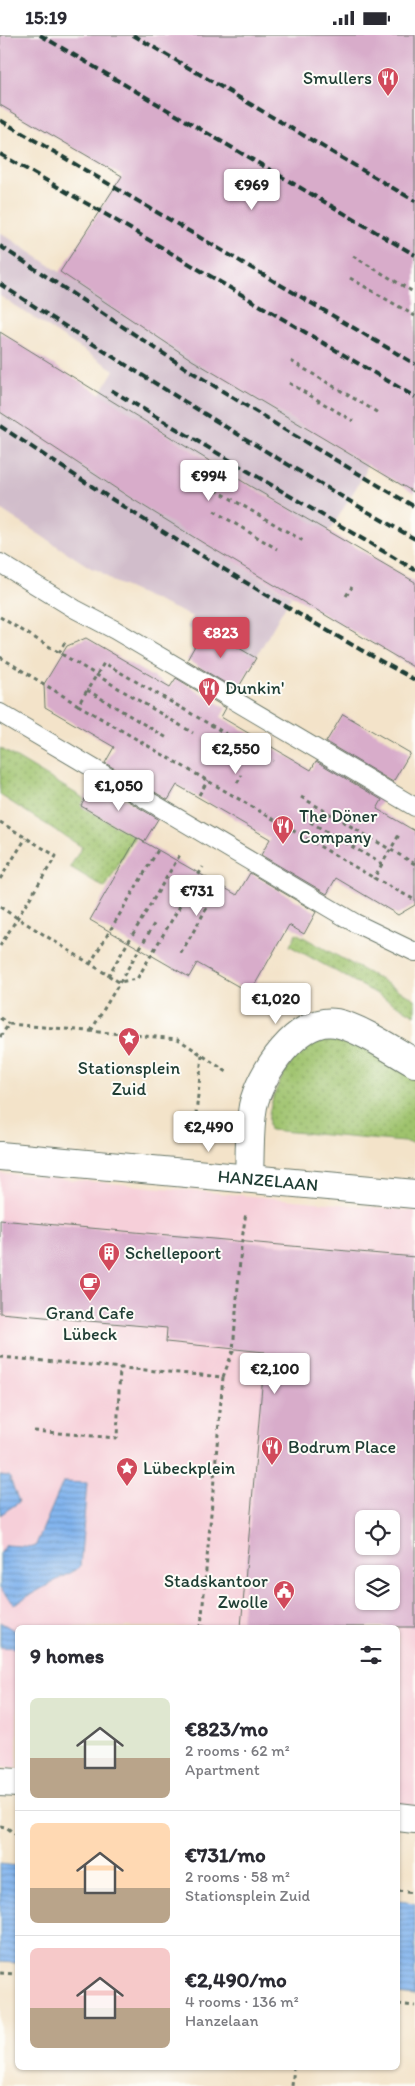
<!DOCTYPE html>
<meta charset="utf-8">
<style>
:root{--surface:#fff;--page:#f2f2f3;--text:#2b2b33;--muted:#7c7c81;--line:#e1e1e2;--accent:#d1495b}
body{margin:0;font-family:Itim,sans-serif;background:var(--page);color:var(--text);height:100vh;display:flex;flex-direction:column;font-size:19px;white-space:nowrap}
*{box-sizing:border-box;margin:0}
p{font-size:16px;color:var(--muted)}
.icon{flex:none;width:28px;height:28px;fill:none;stroke:currentColor;stroke-width:2;stroke-linecap:round;stroke-linejoin:round}
.map{position:relative;flex:1;overflow:hidden}
.side{position:absolute;left:15px;top:1590px;width:385px;height:445px;display:flex;flex-direction:column;background:var(--surface);border-radius:8px;box-shadow:0 1px 4px #0004}
.side>*{flex:none}
.tools{position:absolute;left:355px;top:1475px;display:grid;gap:10px}
.tools a{display:grid;place-items:center;width:45px;height:45px;border-radius:8px;background:var(--surface);box-shadow:0 1px 4px #0004;font-size:25px}
.price{position:absolute;translate:-50% -42px;padding:0 11px;border-radius:5px;background:#fff;color:#222;font-size:16px;line-height:32px;filter:drop-shadow(0 1px 2px #0008)}
.price::after{content:'';position:absolute;left:50%;top:30px;width:15px;height:11px;margin-left:-8px;background:inherit;clip-path:polygon(0 0,100% 0,50% 100%)}
.price.current{background:var(--accent);color:#fff}
ul{padding:0;list-style:none}
li{display:flex;align-items:center;gap:15px;height:125px;padding:0 15px}
li+li{border-top:1px solid var(--line)}
li span{display:grid;place-items:center;flex:none;width:140px;height:100px;border-radius:8px;color:#555}
li>.icon{margin-inline-start:auto}
span .icon{width:60px;height:60px;fill:#fffc;stroke-width:1}
li b{font-size:21px}
h2{display:flex;justify-content:space-between;align-items:center;height:60px;padding:0 15px;font-size:21px}
.status{display:flex;justify-content:space-between;align-items:center;height:35px;padding:0 25px;background:var(--surface);direction:ltr}
.status svg{height:14px;fill:currentColor}
.map>svg:first-child{display:block}
.built{fill:#f6cfd9;fill-rule:evenodd}
.industrial{fill:#d1bdcb}
.grass{fill:url(#grass-dots);stroke:#5f8050}
.water{fill:url(#water-rules);stroke:#507891}
.building{fill:#d8acca;fill-rule:evenodd}
.lines{fill:none;stroke-linecap:round;stroke-linejoin:round}
.service-casing{stroke:#697768;stroke-width:20}
.minor-casing{stroke:#697768;stroke-width:30}
.tertiary-casing{stroke:#697768;stroke-width:30}
.path{stroke:#697768;stroke-width:3;stroke-dasharray:4 4;stroke-linecap:butt}
.service{stroke:#fff;stroke-width:18}
.minor{stroke:#fff;stroke-width:28}
.tertiary{stroke:#fff;stroke-width:28}
.rail{stroke:#1f3d34;stroke-width:4;stroke-dasharray:8 4;stroke-linecap:butt}
.labels{text-anchor:middle;dominant-baseline:central;stroke-width:4;stroke-linejoin:round;paint-order:stroke}
.poi-label{font-size:18px;fill:#1f3d34;stroke:#fdfcf7;text-anchor:start}
.street-label{font-size:18px;fill:#1f3d34;stroke:#fdfcf7}
</style>
<div class="status"><b>15:19</b><svg viewBox="0 0 49 12"><path d="M0 12V9h3v3zM5 12V6h3v6zM10 12V3h3v9zM15 12V0h3v12zM26 1h20v11H26zM47 4h2v5h-2z"/></svg></div>
<div class="map">
<svg width="415" height="2051" viewBox="0 0 415 2051">
<defs>
<pattern id="grass-dots" width="8" height="8" patternUnits="userSpaceOnUse" patternTransform="scale(1.25)"><rect width="8" height="8" fill="#9fc36d"/><path d="M2 2h.1M6 6h.1" fill="none" stroke="#81a05a" stroke-width="1.8" stroke-linecap="round"/></pattern>
<pattern id="water-rules" width="6" height="5" patternUnits="userSpaceOnUse" patternTransform="scale(1.25)"><rect width="6" height="5" fill="#82b4ee"/><path d="M0 2.5h6" fill="none" stroke="#6a94c2"/></pattern>
</defs>
<rect width="100%" height="100%" fill="#fdfcf7"/>
<filter id="ink" filterUnits="userSpaceOnUse"><feTurbulence type="fractalNoise" baseFrequency=".02" numOctaves="2"/><feDisplacementMap in="SourceGraphic" scale="10" xChannelSelector="R" yChannelSelector="G"/><feConvolveMatrix kernelMatrix="1 2 1 2 8 2 1 2 1" color-interpolation-filters="sRGB"/></filter>
<filter id="wash" filterUnits="userSpaceOnUse"><feTurbulence type="fractalNoise" baseFrequency=".0096" numOctaves="4" result="noise"/><feDisplacementMap in="SourceGraphic" scale="20" xChannelSelector="R" yChannelSelector="G"/><feGaussianBlur stdDeviation="1.12" result="paint"/><feColorMatrix in="noise" values="0 0 0 0 0 0 0 0 0 0 0 0 0 0 0 0 0 1.4 0 .05"/><feComposite in="paint" operator="in"/></filter>
<g filter="url(#wash)">
<rect width="100%" height="100%" fill="#f3e3c9"/>
<path class="built" d="M0,1138l415,38v595l-17,-2v-177h-380l-1,141 -17,-1zM364,1484h27v27h-27zM364,1539h27v27h-27z"/>
<g class="industrial">
<path d="M0,197l192,128 175,105 -2,8 -34,56 -3,3 -228,-138 14,-24 -114,-74z"/>
<path d="M0,377l129,85 162,99 -40,70 -18,-10 7,-14 -35,-19 -7,11 -11,-7 6,-10 -81,-36 -12,-10 -9,-3 -91,-59z"/>
</g>
<g class="grass">
<path d="M0,713l138,83 -33,57 -35,-21 12,-20 -82,-52z"/>
<path d="M296,898l119,66v16l-125,-69z"/>
<path d="M325,1004h20l70,36v68l-145,-13c-7,-23 16,-66 34,-81 6,-5 13,-8 21,-10z"/>
</g>
<g class="water">
<path d="M0,1440l9,1 10,26 -19,13z"/>
<path d="M63,1447l24,1 -7,84 -66,37 -14,-15v-35l6,-9 29,2z"/>
<path d="M0,1587l17,10v16l-17,-1z"/>
<path d="M0,1829l17,2v97l-17,-1z"/>
<path d="M398,1866l17,2v93l-17,-2z"/>
</g>
<g id="blocks">
<g class="building">
<path d="M0,0h415v458l-223,-133 -132,-88 62,-96 -122,-71z"/>
<path d="M0,297l250,154 165,96v86l-210,-124 -76,-47 -129,-85z"/>
<path d="M205,593l51,30 -19,32 -50,-30z"/>
<path d="M86,603l84,49 6,-9 50,30 -5,9 90,53 5,-9 66,39 -5,9 38,22v74l-17,10 -62,-37 -9,16 -66,-39 9,-16 -93,-54 -9,15 -63,-37 9,-16 -69,-40 -1,-23 23,-38z"/>
<path d="M343,679l67,39 -17,29 -67,-40z"/>
<path d="M95,746l63,38 -14,23 -63,-36z"/>
<path d="M137,803l100,57 13,-22 66,39 -12,22 -15,-9 -39,68 -53,-30 -8,14 -99,-57z"/>
<path d="M0,1185l415,37v370h-174l24,-275 -99,-10 1,-14 -167,-15zM364,1484h27v27h-27zM364,1539h27v27h-27z"/>
</g>
</g>
</g>
<g filter="url(#ink)">
<use href="#blocks" fill-opacity="0" stroke="#697768" stroke-width="1"/>
<g class="lines">
<g class="service-casing">
<g id="service">
<path d="M0,528l75,46 40,21 300,177"/>
<path d="M0,678l355,210 60,29"/>
</g>
</g>
<g class="minor-casing">
<g id="minor">
<path d="M249,1143c1,-23 0,-49 4,-72 7,-32 45,-90 83,-83 24,5 58,28 79,40"/>
<path d="M0,1747l18,1"/>
<path d="M398,1782l17,2"/>
</g>
</g>
<g class="tertiary-casing">
<g id="tertiary">
<path id="s1" d="M0,1121l415,38"/>
</g>
</g>
<g class="path">
<path d="M353,221l62,37"/>
<path d="M350,243l65,38"/>
<path d="M291,326l89,53"/>
<path d="M289,348l64,38"/>
<path d="M216,455l89,52"/>
<path d="M214,476l63,38"/>
<path d="M346,561l6,-9"/>
<path d="M414,572h1"/>
<path d="M0,582l193,116"/>
<path d="M59,618l6,-11"/>
<path d="M0,622l78,48 26,-42 169,98"/>
<path d="M87,655l80,48"/>
<path d="M78,670l296,173"/>
<path d="M237,748l5,-8"/>
<path d="M199,760l9,-15"/>
<path d="M301,762l114,67"/>
<path d="M0,787l56,34 -56,90"/>
<path d="M310,787l72,42 17,-29 -2,-1"/>
<path d="M382,829l-8,14 41,22"/>
<path d="M0,844l26,-41"/>
<path d="M0,872l119,75 18,-3 66,-112"/>
<path d="M181,918l39,-68"/>
<path d="M90,929l68,-114"/>
<path d="M108,941l73,-123"/>
<path d="M0,983l9,6"/>
<path d="M91,996l63,-107"/>
<path d="M0,1002l9,-13 169,15 49,33"/>
<path d="M202,1020l-8,80 21,2"/>
<path d="M0,1322l223,20 -22,250"/>
<path d="M223,1342l10,-26 8,-104 5,-35"/>
<path d="M34,1396l83,7 3,-71"/>
<path d="M202,1591l14,1"/>
<path d="M0,1791l6,1 12,9"/>
<path d="M398,1856l17,2"/>
<path d="M0,1938l18,1"/>
<path d="M398,1969l17,2"/>
<path d="M292,2051l2,-19"/>
</g>
<use href="#service" class="service"/>
<use href="#minor" class="minor"/>
<use href="#tertiary" class="tertiary"/>
<g class="rail">
<path d="M40,0l375,220"/>
<path d="M133,0l282,166"/>
<path d="M0,85l415,244"/>
<path d="M0,119l105,60 310,183"/>
<path d="M0,211l187,123 103,64 125,74"/>
<path d="M0,249c136,89 274,174 415,255"/>
<path d="M111,355l304,180"/>
<path d="M0,391c135,90 273,176 415,254"/>
</g>
</g>
</g>
<defs>
<g id="restaurant-pin" transform="scale(1.125)"><path d="M0 17L-7.5 6A9.5 9.5 0 1 1 7.5 6Z" fill="#d1495b" stroke="#fdfcf7"/><path d="M-5-6h1v4h1v-4h1v4h1v-4h1v5L-1.5 .5V6h-2V.5L-5-1ZM5-6V6H3V1.5H1.5Q1.5-4 5-6Z" fill="#fff"/></g>
<g id="sight-pin" transform="scale(1.125)"><path d="M0 17L-7.5 6A9.5 9.5 0 1 1 7.5 6Z" fill="#d1495b" stroke="#fdfcf7"/><path d="M0-6L1.8-2.2L6-1.7L2.9 1.2L3.7 5.4L0 3.3L-3.7 5.4L-2.9 1.2L-6-1.7L-1.8-2.2Z" fill="#fff"/></g>
<g id="building-pin" transform="scale(1.125)"><path d="M0 17L-7.5 6A9.5 9.5 0 1 1 7.5 6Z" fill="#d1495b" stroke="#fdfcf7"/><path d="M-4-6H4V6H1V3H-1V6H-4ZM-2.5-4.3h1.7v1.8h-1.7ZM.8-4.3h1.7v1.8H.8ZM-2.5-1h1.7V.8h-1.7ZM.8-1h1.7V.8H.8Z" fill="#fff"/></g>
<g id="cafe-pin" transform="scale(1.125)"><path d="M0 17L-7.5 6A9.5 9.5 0 1 1 7.5 6Z" fill="#d1495b" stroke="#fdfcf7"/><path d="M-5.5-4.5H6V0H3Q3 3.5 0 3.5H-2.5Q-5.5 3.5-5.5 0ZM3-3.2v2h1.7v-2ZM-6 4.5H4V6H-6Z" fill="#fff"/></g>
<g id="civic-pin" transform="scale(1.125)"><path d="M0 17L-7.5 6A9.5 9.5 0 1 1 7.5 6Z" fill="#d1495b" stroke="#fdfcf7"/><path d="M-.6-6.5H3V-4.5H.6V-3L4-1V1h2V6H-6V1h2V-1L-.6-3ZM-1.2 2.5V6h2.4V2.5Z" fill="#fff"/></g>
</defs>
<g fill-rule="evenodd">
<use href="#restaurant-pin" x="388" y="43"/>
<use href="#restaurant-pin" x="209" y="653"/>
<use href="#restaurant-pin" x="283" y="791"/>
<use href="#sight-pin" x="129" y="1003"/>
<use href="#building-pin" x="109" y="1218"/>
<use href="#cafe-pin" x="90" y="1248"/>
<use href="#restaurant-pin" x="272" y="1412"/>
<use href="#sight-pin" x="127" y="1433"/>
<use href="#civic-pin" x="284" y="1556"/>
</g>
<g class="labels">
<g class="poi-label">
<text x="372" y="43" text-anchor="end">Smullers</text>
<text x="225" y="653">Dunkin'</text>
<text x="299" y="781">The Döner<tspan x="299" dy="21">Company</tspan></text>
<text x="129" y="1033" text-anchor="middle">Stationsplein<tspan x="129" dy="21">Zuid</tspan></text>
<text x="125" y="1218">Schellepoort</text>
<text x="90" y="1278" text-anchor="middle">Grand Cafe<tspan x="90" dy="21">Lübeck</tspan></text>
<text x="288" y="1412">Bodrum Place</text>
<text x="143" y="1433">Lübeckplein</text>
<text x="268" y="1546" text-anchor="end">Stadskantoor<tspan x="268" dy="21">Zwolle</tspan></text>
</g>
<g class="street-label">
<text stroke="none"><textPath href="#s1" startOffset="269">HANZELAAN</textPath></text>
</g>
</g>
</svg>
<div class="tools">
<a><svg class="icon" aria-label="locate" viewBox="0 0 24 24"><circle cx="12" cy="12" r="6"/><path d="M12 2v4M12 18v4M2 12h4M18 12h4"/></svg></a>
<a><svg class="icon" aria-label="layers" viewBox="0 0 24 24"><path d="M12 4l9 5-9 5-9-5zM3 14l9 5 9-5"/></svg></a>
</div>
<b class="price" style="left:252px;top:176px">€969</b>
<b class="price" style="left:209px;top:467px">€994</b>
<b class="price current" style="left:221px;top:624px">€823</b>
<b class="price" style="left:236px;top:740px">€2,550</b>
<b class="price" style="left:119px;top:777px">€1,050</b>
<b class="price" style="left:197px;top:882px">€731</b>
<b class="price" style="left:276px;top:990px">€1,020</b>
<b class="price" style="left:209px;top:1118px">€2,490</b>
<b class="price" style="left:275px;top:1360px">€2,100</b>
<section class="side">
<h2>9 homes<svg class="icon" aria-label="filters" viewBox="0 0 24 24"><path d="M4 7h16M4 17h16"/><circle cx="9" cy="7" r="2"/><circle cx="15" cy="17" r="2"/></svg></h2>
<ul>
<li><span style="background:linear-gradient(#dfe7d0 60%,#b9a48a 0)"><svg class="icon" aria-label="home" viewBox="0 0 24 24"><path d="M3 11l9-7 9 7M6 9v11h12V9"/></svg></span><div><b>€823/mo</b><p>2 rooms · 62 m²</p><p>Apartment</p></div></li>
<li><span style="background:linear-gradient(#ffd9b3 65%,#b9a48a 0)"><svg class="icon" aria-label="home" viewBox="0 0 24 24"><path d="M3 11l9-7 9 7M6 9v11h12V9"/></svg></span><div><b>€731/mo</b><p>2 rooms · 58 m²</p><p>Stationsplein Zuid</p></div></li>
<li><span style="background:linear-gradient(#f6c9c9 60%,#b9a48a 0)"><svg class="icon" aria-label="home" viewBox="0 0 24 24"><path d="M3 11l9-7 9 7M6 9v11h12V9"/></svg></span><div><b>€2,490/mo</b><p>4 rooms · 136 m²</p><p>Hanzelaan</p></div></li>
</ul>
</section>
</div>
